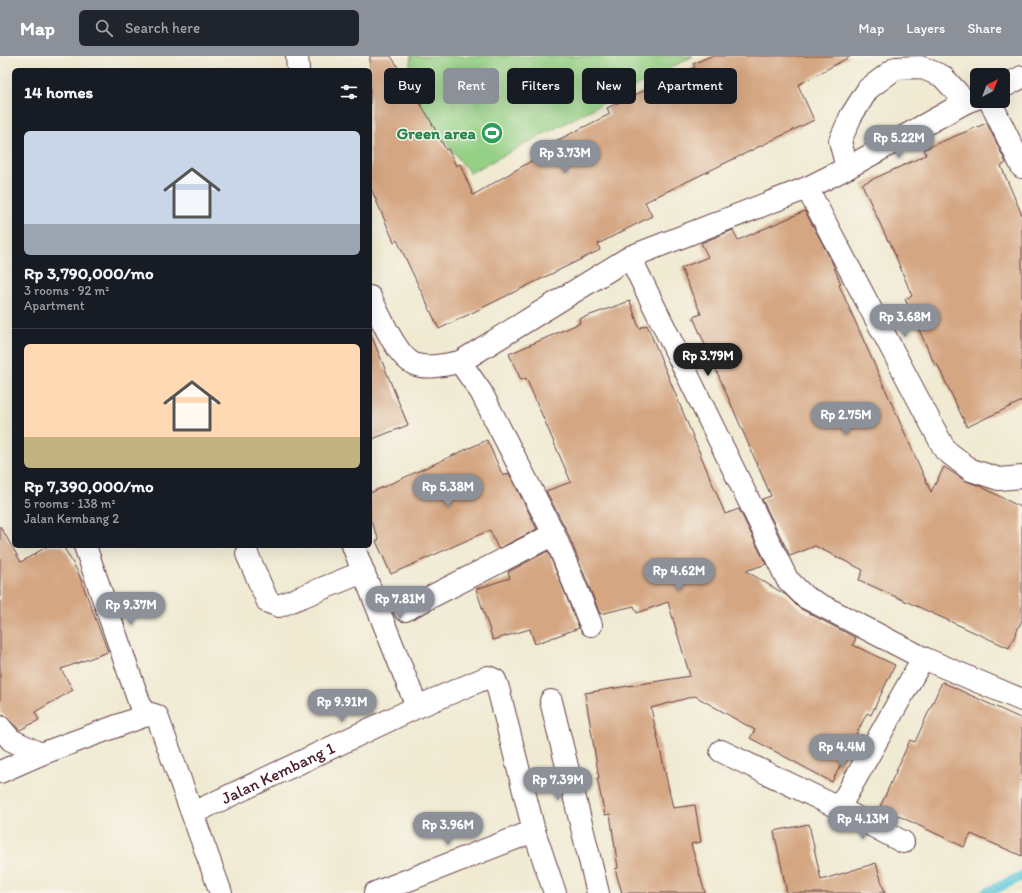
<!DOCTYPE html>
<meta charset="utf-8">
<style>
:root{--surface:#171b24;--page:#20242c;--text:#f1f3f6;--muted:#9ea1a6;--line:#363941;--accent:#8c9099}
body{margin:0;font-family:Itim,sans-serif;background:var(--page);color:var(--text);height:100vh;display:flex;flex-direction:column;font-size:15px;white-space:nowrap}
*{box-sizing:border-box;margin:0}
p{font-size:13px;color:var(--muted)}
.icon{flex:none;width:22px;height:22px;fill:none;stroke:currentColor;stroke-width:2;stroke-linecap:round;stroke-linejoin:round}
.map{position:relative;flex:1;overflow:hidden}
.details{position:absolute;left:12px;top:12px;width:360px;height:480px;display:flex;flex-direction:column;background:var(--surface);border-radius:6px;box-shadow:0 4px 16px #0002}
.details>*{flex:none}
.top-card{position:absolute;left:384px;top:12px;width:380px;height:36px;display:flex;gap:8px}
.needle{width:26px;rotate:42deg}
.fabs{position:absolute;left:970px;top:12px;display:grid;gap:8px}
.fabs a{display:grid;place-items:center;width:40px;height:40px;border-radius:6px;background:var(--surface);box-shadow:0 4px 16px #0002;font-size:20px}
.price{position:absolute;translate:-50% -34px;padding:0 9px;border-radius:14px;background:var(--accent);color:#fff;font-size:13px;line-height:26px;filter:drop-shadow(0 1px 2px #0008)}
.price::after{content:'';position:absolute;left:50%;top:24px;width:12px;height:9px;margin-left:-6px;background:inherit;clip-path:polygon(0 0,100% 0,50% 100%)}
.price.selected{background:#222;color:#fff}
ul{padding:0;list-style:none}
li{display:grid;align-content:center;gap:8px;height:212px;padding:0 12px}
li+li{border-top:1px solid var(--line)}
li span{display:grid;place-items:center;height:124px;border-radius:6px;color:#555}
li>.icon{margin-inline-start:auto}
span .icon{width:72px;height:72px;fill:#fffc;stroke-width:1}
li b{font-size:17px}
h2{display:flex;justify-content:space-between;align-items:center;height:48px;padding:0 12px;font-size:17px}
.chip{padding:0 14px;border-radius:6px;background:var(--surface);box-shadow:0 4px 16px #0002;font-size:14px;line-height:36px}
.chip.selected{background:var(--accent);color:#fff}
header{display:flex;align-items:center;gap:24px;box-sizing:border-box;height:56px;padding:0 20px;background:var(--accent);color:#fff}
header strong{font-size:19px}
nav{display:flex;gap:22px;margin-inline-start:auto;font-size:14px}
.search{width:280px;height:36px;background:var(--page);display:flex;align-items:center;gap:10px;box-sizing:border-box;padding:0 14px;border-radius:6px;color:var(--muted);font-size:15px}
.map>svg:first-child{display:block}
.green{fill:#94d085;stroke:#6f7858}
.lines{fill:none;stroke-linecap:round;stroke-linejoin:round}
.stream{stroke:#60c9db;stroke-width:10}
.building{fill:#d4a682}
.minor-casing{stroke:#633d44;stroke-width:24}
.minor{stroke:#fff;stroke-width:22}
.labels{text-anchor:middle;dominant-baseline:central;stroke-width:3;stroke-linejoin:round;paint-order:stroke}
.leisure-label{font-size:17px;font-weight:bold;fill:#27864d;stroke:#f7f3e8;text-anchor:end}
.street-label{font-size:17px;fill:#4a1f2b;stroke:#f7f3e8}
</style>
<header>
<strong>Map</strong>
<div class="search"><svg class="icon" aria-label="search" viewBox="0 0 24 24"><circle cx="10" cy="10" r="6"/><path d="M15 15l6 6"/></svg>Search here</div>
<nav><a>Map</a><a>Layers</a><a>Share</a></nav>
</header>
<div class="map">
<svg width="1022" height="837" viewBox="0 0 1022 837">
<rect width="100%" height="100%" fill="#f7f3e8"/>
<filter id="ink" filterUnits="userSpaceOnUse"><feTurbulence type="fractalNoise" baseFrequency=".025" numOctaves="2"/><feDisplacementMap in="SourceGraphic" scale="8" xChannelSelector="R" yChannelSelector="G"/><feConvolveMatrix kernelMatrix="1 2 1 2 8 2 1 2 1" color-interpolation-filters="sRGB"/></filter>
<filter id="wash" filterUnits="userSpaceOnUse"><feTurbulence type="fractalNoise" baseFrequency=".012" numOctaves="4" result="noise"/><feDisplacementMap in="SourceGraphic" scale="16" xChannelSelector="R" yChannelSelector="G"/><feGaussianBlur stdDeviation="0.9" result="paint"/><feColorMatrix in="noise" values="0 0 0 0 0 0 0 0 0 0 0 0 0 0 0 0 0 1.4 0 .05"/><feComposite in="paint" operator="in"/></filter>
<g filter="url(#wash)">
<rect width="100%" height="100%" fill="#f0ead2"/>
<path class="green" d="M411,0h282l-223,117 -63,-79z"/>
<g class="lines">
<path class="stream" d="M986,837l36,-17"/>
</g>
<g id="blocks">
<g class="building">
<path d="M370,0h21l37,60 18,34 2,-1 8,17 4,-2 13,31 79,-46 -2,-5 60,-30 -3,-6 88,-41 -2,-3 18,-8h140l-53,29 16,35 -169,82 7,14 -54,28 2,6 -161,79 -42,-89 -3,2 -24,-56z"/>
<path d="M987,67l19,40 -5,3 21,49v186l-55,26 -30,-63 -2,1 -30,-66 7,-3 -23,-56 -1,1 -26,-57 64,-29 -2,-6z"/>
<path d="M805,155l26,49 10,24 -2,1 92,207 13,-25 20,13 16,6 42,22v112l-13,28 -150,-68 4,-10 -48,-24 -25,10 -28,-57 9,-3 -78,-179 8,-3 -20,-46 27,-11 -7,-14 32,-13 5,10z"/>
<path d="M630,245l9,27 8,-3 78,189 14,-5 27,55 -20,7 40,24 13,13 57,30 -3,7 42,20 -24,50 -4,-2 -35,69 -82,-44 5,-8 -60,-34 -44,12 22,100 22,-3 6,37 -10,2 14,49h-83l-7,-24 3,-1 -8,-54 -5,1 -8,-37h2l-14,-85 105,-17 -22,-74 -31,11 -3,-7 -34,8 -34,-85 -20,-38 25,-9 -45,-104 -5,2 -12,-26 71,-31 -1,-4z"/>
<path d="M370,276l38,93 -38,15z"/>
<path d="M487,384l16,36 6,-3 28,56 -39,20 -8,-19 -99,44 -15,-33 3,-1 -9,-21v-26z"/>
<path d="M0,470l21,36 27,-16h15l15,26 30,80 -47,17 12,21 -38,22 4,8 -19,10 -20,-18z"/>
<path d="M548,495l31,77 -44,16 -5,-15 -37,11 -17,-51 34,-11 -2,-6z"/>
<path d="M942,626l80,37v137l-51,-22 -7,13 -84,-40 30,-67 5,2z"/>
<path d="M809,768l12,56 55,-17 9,30h-98l-13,-62z"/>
</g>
</g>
</g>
<g filter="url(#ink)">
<use href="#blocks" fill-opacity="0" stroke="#633d44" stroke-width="1"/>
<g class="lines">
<g class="minor-casing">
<g id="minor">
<path d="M297,0l1,14"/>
<path d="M1003,31l19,-10"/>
<path d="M990,45l32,66"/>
<path d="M847,112l-7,-27 11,-25 17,-27 28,-21 24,-1 22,9 24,26"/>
<path d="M807,132l138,262 26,20 28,9 23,-2"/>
<path d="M630,201l177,-69 40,-20 119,-66 11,-4"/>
<path d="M370,241c10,18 26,59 44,67 13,6 33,0 46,-2l170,-105 157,322 18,18 118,61 99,42"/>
<path d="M460,306l21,30 73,142 37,91"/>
<path d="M85,490l59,170"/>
<path d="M353,490l64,161"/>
<path d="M247,498l21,48 11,4 84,-34"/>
<path d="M405,554l149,-76"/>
<path d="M551,645l47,192"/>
<path d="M0,671l11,13 30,14"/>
<path d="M721,695l118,57 84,-150"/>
<path d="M0,716l41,-18 103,-38 7,-2 6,2 64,177"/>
<path d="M839,752l64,34"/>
<path id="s1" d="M193,757l224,-106 71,-30 7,3 3,8 36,143 21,62"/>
<path d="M375,837l159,-62"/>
</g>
</g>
<use href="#minor" class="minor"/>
</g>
</g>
<defs>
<g id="stadium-disc" transform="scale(1.15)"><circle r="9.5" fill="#2e9e5b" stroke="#f7f3e8"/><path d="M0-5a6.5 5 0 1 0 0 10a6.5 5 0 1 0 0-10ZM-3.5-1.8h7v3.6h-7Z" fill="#fff"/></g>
</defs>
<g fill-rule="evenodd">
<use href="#stadium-disc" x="492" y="77"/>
</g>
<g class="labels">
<g class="leisure-label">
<text x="476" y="77">Green area</text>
</g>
<g class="street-label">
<text stroke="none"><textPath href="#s1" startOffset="94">Jalan Kembang 1</textPath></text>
</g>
</g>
</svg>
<div class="fabs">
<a><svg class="needle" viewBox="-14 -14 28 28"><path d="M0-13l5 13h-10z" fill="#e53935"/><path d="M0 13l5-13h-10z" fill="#9ea1a6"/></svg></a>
</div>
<b class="price" style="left:899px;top:103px">Rp 5.22M</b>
<b class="price" style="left:565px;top:118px">Rp 3.73M</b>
<b class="price" style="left:905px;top:282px">Rp 3.68M</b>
<b class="price selected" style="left:708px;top:321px">Rp 3.79M</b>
<b class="price" style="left:846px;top:380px">Rp 2.75M</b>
<b class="price" style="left:448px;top:452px">Rp 5.38M</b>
<b class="price" style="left:679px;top:536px">Rp 4.62M</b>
<b class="price" style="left:400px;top:564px">Rp 7.81M</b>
<b class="price" style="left:131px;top:570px">Rp 9.37M</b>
<b class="price" style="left:342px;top:667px">Rp 9.91M</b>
<b class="price" style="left:842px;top:712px">Rp 4.4M</b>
<b class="price" style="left:558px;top:745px">Rp 7.39M</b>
<b class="price" style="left:863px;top:784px">Rp 4.13M</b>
<b class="price" style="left:448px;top:790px">Rp 3.96M</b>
<div class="top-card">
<a class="chip">Buy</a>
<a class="chip selected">Rent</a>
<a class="chip">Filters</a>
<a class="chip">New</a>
<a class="chip">Apartment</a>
</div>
<section class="details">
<h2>14 homes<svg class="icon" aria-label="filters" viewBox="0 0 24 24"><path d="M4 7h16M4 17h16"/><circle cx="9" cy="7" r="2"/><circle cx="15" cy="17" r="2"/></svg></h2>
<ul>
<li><span style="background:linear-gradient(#c9d6e8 75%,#9aa5b1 0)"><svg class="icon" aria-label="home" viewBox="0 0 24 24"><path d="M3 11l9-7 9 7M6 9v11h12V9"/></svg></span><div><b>Rp 3,790,000/mo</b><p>3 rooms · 92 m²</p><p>Apartment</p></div></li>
<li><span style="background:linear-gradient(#ffd9b3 75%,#c2b280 0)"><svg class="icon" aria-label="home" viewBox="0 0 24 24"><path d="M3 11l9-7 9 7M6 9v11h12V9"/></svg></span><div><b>Rp 7,390,000/mo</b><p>5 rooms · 138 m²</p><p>Jalan Kembang 2</p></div></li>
</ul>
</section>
</div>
